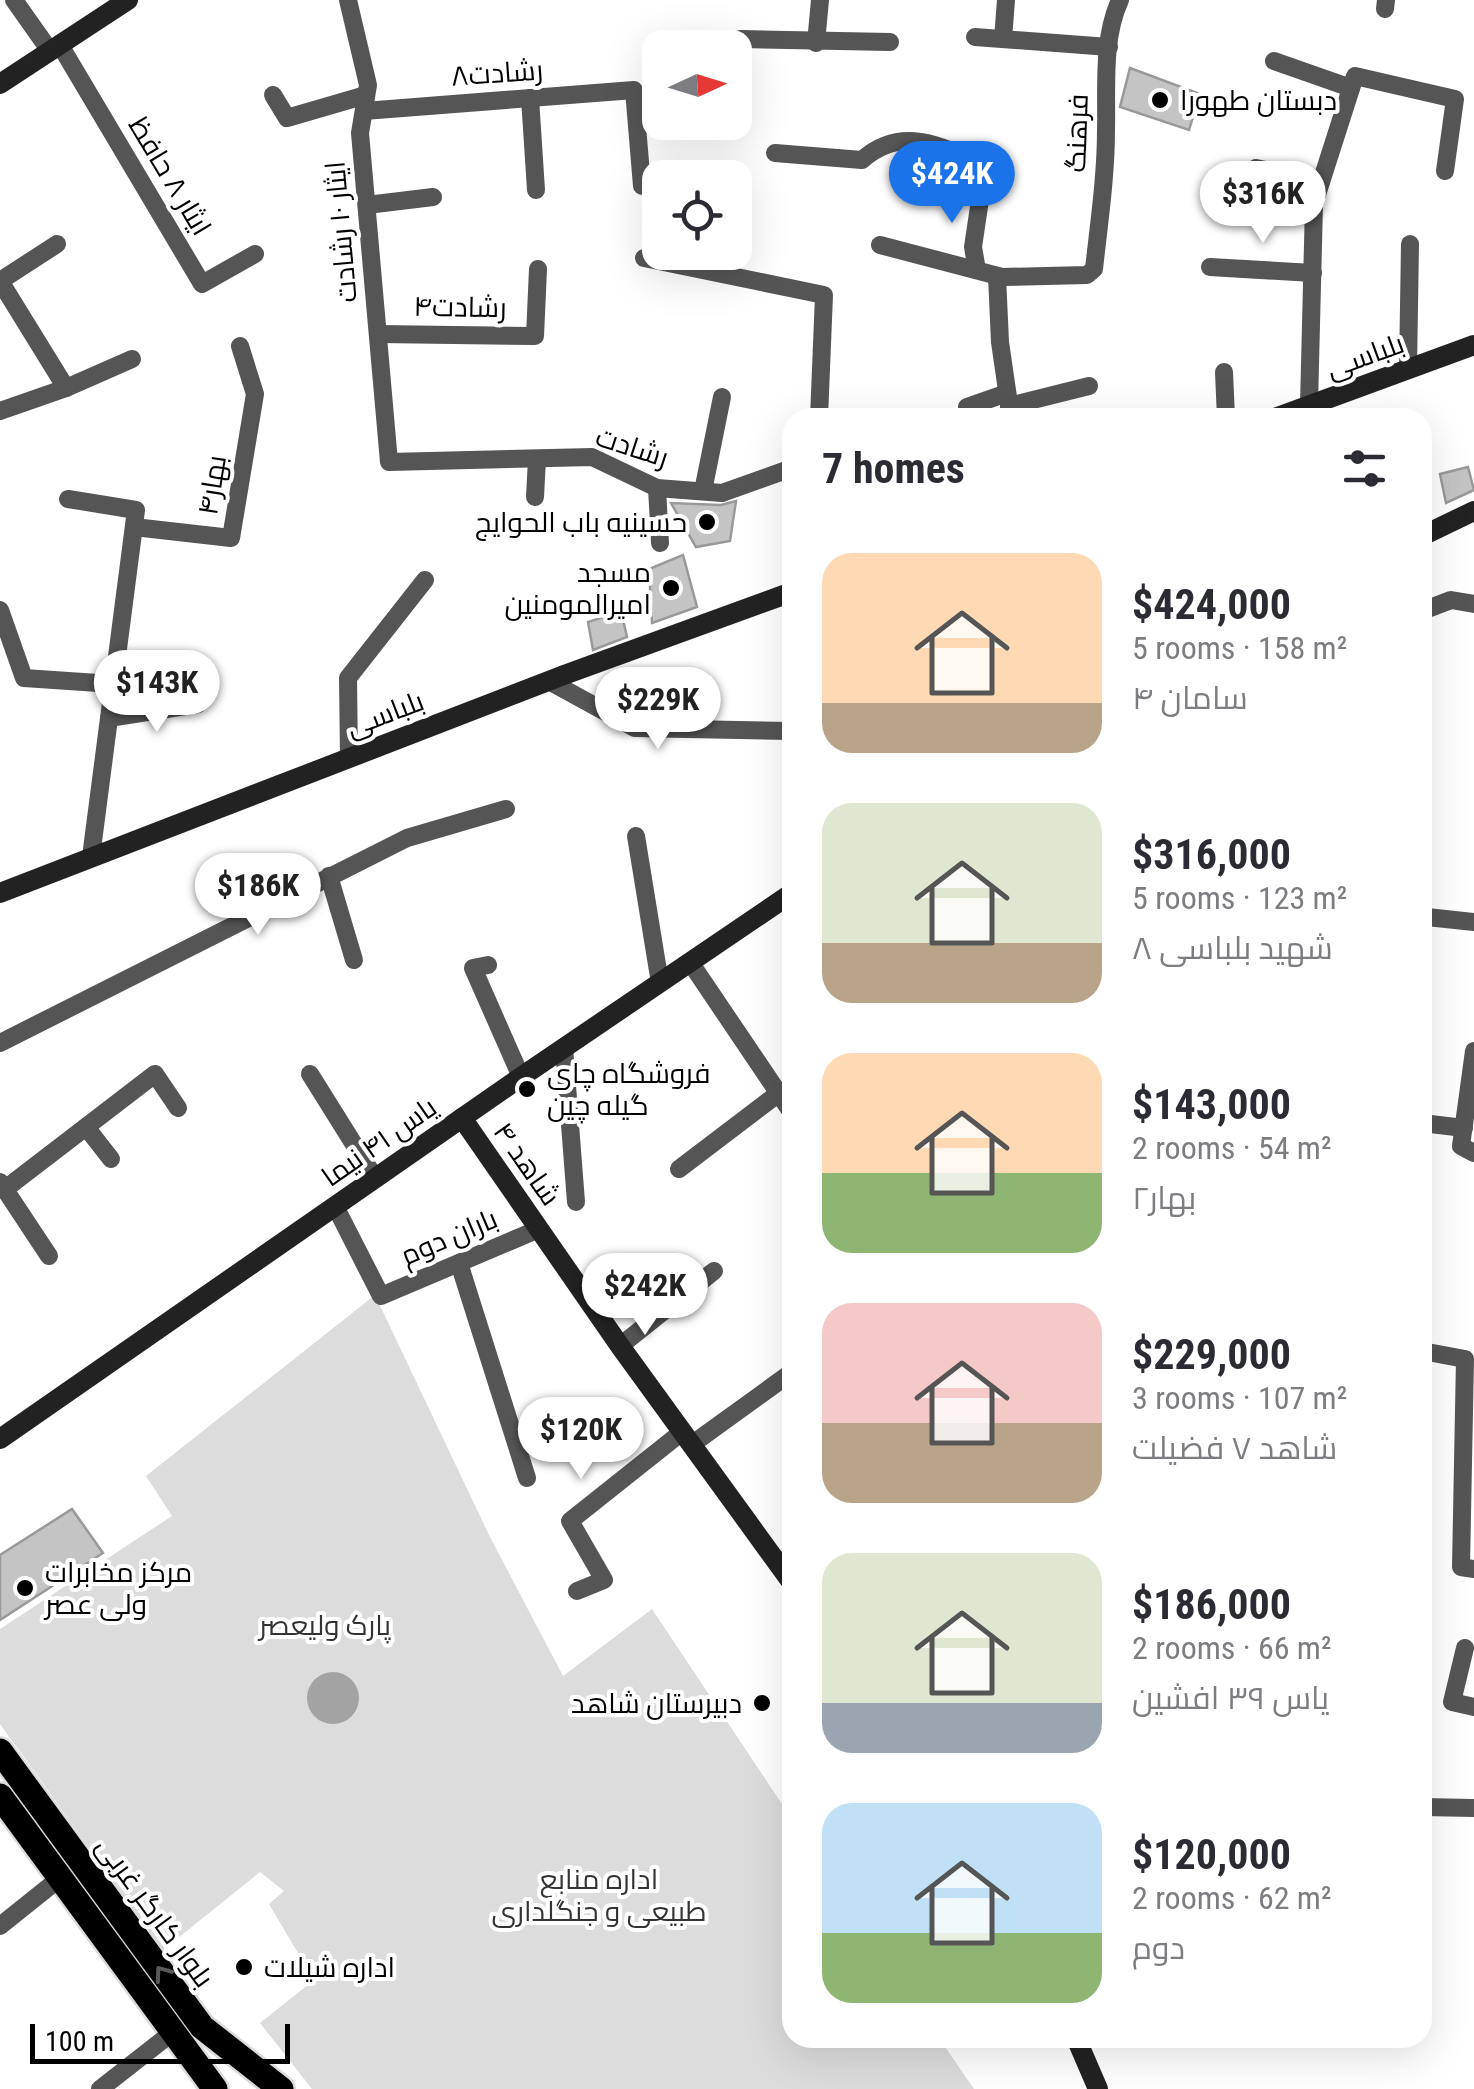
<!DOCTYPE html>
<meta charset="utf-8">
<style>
:root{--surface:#fff;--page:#f7f7f7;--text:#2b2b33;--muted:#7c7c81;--accent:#1a73e8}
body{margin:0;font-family:"Roboto Condensed",Cairo,sans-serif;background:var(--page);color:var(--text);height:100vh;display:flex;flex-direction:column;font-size:38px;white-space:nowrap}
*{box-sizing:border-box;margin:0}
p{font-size:32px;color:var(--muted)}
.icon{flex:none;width:55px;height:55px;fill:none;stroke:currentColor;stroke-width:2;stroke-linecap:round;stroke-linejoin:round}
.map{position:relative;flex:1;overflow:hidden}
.details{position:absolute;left:782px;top:408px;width:650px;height:1640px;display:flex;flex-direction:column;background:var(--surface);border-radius:30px;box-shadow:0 10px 40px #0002}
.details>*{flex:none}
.needle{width:65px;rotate:86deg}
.fabs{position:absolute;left:642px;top:30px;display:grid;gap:20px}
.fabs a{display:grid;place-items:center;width:110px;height:110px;border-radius:20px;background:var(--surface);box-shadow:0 10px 40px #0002;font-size:50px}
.scale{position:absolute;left:30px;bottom:25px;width:260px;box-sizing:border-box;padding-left:10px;border:5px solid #000;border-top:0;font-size:28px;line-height:35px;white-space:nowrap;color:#000;-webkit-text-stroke:8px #fff;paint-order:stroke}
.price{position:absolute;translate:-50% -85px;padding:0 22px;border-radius:35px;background:#fff;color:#222;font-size:32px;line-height:65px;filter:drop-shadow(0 2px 5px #0008)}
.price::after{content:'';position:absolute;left:50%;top:60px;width:30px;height:22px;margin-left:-15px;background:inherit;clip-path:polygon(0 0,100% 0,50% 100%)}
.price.active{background:var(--accent);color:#fff}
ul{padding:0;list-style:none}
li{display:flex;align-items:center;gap:30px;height:250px;padding:0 40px}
li span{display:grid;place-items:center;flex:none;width:280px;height:200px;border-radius:30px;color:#555}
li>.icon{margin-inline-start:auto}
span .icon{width:120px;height:120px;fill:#fffc;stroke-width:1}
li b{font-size:42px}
h2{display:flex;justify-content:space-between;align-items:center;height:120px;padding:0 40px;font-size:42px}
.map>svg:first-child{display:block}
.green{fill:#dcdcdc}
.water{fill:#a3a3a3}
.building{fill:#c4c4c4;stroke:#999;stroke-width:2.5}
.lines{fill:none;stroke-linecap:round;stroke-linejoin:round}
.primary-casing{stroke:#dbdbdb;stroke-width:30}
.street{stroke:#555;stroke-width:18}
.secondary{stroke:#222;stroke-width:20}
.primary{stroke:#000;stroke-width:25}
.oneway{stroke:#595959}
.poi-dot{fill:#000;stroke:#fff;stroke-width:4}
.labels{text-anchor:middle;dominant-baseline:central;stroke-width:8;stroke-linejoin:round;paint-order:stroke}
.street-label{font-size:28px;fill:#000;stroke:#fff}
.poi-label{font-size:28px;fill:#000;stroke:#fff;text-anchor:start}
.park-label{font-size:28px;fill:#333;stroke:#fff}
</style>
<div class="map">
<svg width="1474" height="2089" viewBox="0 0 1474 2089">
<rect width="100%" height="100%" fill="#fff"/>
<path class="green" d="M375,1295l114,240 74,141 89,-67 140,210v219h147l35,51h-662l-52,-66 54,-43 -45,-76 15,-13 -24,-19 -97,78 -163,-226v-95l172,-113 -26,-40z"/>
<circle class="water" cx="333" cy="1698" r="26"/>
<g class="building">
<path d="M1130,68l70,26 -11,36 -69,-23z"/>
<path d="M1468,467l6,23 -28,13 -6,-29z"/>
<path d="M736,501l-6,40 -34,6 -25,-44 50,2z"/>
<path d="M683,555l14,52 -45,16 -3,-54z"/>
<path d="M621,611l6,26 -34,13 -5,-28z"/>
<path d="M72,1509l31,44 -103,67v-65z"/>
</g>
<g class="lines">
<g class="primary-casing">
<g id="primary">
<path d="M0,1751l202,276 79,62"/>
<path d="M0,1796l215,293"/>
</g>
</g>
<g class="street">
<path d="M14,0l36,51"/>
<path d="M348,0l20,85 -8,48 29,329 203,-5 65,31 65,5 70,-25"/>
<path d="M1385,9l1,-9"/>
<path d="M975,37l134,10"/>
<path d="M740,39l150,3"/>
<path d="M1003,39l3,-39"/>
<path d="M816,43l4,-43"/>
<path d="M60,45l142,239 53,-30"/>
<path d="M1274,61l77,27"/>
<path d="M273,95l14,23 79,-23"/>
<path d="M530,98l6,92"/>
<path d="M364,111l270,-21 8,96"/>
<path d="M775,153l87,7c38,-34 78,-16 119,5l3,8 -11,74 4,23"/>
<path d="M1256,168l65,14"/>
<path d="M367,205l66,-8"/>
<path d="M880,245l122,32 85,-2 7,-6c5,-46 12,-93 12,-139 1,-42 -4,-91 14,-130"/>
<path d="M644,258l180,37 -5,123"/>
<path d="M1210,267l103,6"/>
<path d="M997,276l3,66 11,76"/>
<path d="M0,281l66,107 -66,23"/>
<path d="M0,281l57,-37"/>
<path d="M378,334l157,2 3,-67"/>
<path d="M1408,369l2,-125"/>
<path d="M1224,372l2,46"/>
<path d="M66,388l66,-29"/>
<path d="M1309,405l5,-201 41,-128 100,23 -10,72"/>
<path d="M1009,406l80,-20"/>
<path d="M967,407l40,-14"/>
<path d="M657,488l3,55"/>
<path d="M703,491l19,-94"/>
<path d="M535,497l2,-38"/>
<path d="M68,499l68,11 -45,347"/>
<path d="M134,527l97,11 24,-144 -15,-48"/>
<path d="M0,610l24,68 89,6"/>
<path d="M1422,611l29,-11 23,4"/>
<path d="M549,681l86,47 157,3"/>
<path d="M109,718l89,-14"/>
<path d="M349,758l-1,-80 77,-98"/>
<path d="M636,836l24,147"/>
<path d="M329,876l25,84"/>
<path d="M1427,917l47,5"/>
<path d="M690,962l102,151"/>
<path d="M488,965l-15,3 48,109"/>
<path d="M0,1043l407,-205 99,-29"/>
<path d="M564,1047l12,155"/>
<path d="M1474,1051l-13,95 13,7"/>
<path d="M310,1074l65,104"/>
<path d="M1422,1123l42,5"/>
<path d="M86,1127l25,32"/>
<path d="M679,1169l100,-76"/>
<path d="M0,1182l49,74"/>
<path d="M5,1189l150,-115 23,34"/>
<path d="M335,1206l46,90 158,-67"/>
<path d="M459,1263l68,215"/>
<path d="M620,1346l94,-75"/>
<path d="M1422,1351l43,8 -4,208 13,2"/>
<path d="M691,1445l101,-73"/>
<path d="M779,1565l13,-10"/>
<path d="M577,1591l27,-11 -34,-59 112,-89"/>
<path d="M1465,1648l-13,54 22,5"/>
<path d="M1422,1807l52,1"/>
<path d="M0,1926l60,-48"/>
<path d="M100,2089l73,-57"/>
</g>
<g class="secondary">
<path d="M0,84l128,-84"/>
<path d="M1275,418l199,-73"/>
<path d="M1422,536l52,-25"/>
<path d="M0,893l564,-218 228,-83"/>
<path d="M462,1118l158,228 172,237"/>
<path d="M0,1439l521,-362 271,-184"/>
<path d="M1076,2038l22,51"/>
</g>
<use href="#primary" class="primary"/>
</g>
<defs><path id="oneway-chevron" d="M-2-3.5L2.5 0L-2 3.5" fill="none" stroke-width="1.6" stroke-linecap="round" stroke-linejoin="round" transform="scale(2.5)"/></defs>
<use class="oneway" href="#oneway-chevron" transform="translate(162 1973) rotate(-126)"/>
<g class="poi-dot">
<circle cx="1160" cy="100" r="10"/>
<circle cx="707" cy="522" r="10"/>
<circle cx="671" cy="588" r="10"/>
<circle cx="527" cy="1089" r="10"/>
<circle cx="25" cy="1588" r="10"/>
<circle cx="762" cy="1703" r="10"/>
<circle cx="244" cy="1967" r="10"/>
</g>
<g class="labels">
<g class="street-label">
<text transform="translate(497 73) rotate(-4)">رشادت۸</text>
<text transform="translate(1077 133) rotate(-88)">فرهنگ</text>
<text transform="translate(170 176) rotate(59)">ایثار ۸ حافظ</text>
<text transform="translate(341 232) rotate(-95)">ایثار ۱۰ رشادت</text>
<text transform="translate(460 307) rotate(1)">رشادت۴</text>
<text transform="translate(1365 356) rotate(-20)">بلباسی</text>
<text transform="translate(632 447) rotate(18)">رشادت</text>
<text transform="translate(212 485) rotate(-81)">بهار۴</text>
<text transform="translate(385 714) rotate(-21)">بلباسی</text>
<text transform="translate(379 1142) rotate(-35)">یاس ۴۱ نیما</text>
<text transform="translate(527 1164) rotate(55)">شاهد ۴</text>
<text transform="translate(449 1237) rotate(-23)">باران دوم</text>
<text transform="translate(155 1912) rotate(54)">بلوار کارگر غربی</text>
</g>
<g class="poi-label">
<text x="1180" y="100">دبستان طهورا</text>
<text x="687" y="522" text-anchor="end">حسینیه باب الحوایج</text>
<text x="651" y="572" text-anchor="end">مسجد<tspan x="651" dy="32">امیرالمومنین</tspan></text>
<text x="547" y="1073">فروشگاه چای<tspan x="547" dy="32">گیله‌ چین</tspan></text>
<text x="45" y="1572">مرکز مخابرات<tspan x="45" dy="32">ولی عصر</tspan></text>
<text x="742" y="1703" text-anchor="end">دبیرستان شاهد</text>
<text x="264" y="1967">اداره شیلات</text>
</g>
<g class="park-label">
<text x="325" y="1625">پارک ولیعصر</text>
<text x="599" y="1879">اداره منابع<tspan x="599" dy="32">طبیعی و جنگلداری</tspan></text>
</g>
</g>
</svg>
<div class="fabs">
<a><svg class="needle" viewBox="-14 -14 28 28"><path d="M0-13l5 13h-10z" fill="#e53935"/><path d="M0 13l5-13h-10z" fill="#7c7c81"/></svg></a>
<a><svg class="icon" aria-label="locate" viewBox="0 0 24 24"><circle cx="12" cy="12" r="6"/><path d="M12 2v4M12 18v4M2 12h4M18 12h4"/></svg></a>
</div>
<div class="scale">100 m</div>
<b class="price active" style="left:952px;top:226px">$424K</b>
<b class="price" style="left:1263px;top:246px">$316K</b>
<b class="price" style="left:157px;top:735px">$143K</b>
<b class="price" style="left:658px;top:752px">$229K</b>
<b class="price" style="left:258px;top:938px">$186K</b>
<b class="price" style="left:645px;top:1338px">$242K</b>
<b class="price" style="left:581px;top:1482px">$120K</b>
<section class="details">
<h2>7 homes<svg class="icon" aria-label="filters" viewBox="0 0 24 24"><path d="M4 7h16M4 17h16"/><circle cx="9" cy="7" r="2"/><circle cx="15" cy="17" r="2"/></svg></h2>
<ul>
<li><span style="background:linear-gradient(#ffd9b3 75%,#b9a48a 0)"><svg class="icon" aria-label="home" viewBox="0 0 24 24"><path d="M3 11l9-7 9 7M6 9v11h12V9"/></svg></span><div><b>$424,000</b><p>5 rooms · 158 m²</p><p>سامان ۴</p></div></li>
<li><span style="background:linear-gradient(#dfe7d0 70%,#b9a48a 0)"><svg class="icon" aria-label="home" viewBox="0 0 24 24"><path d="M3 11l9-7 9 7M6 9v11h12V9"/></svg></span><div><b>$316,000</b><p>5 rooms · 123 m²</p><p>شهید بلباسی ۸</p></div></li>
<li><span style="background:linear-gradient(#ffd9b3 60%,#8fb573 0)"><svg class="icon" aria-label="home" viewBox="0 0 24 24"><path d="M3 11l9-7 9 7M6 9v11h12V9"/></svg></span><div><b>$143,000</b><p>2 rooms · 54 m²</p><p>بهار۲</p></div></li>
<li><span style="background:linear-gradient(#f6c9c9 60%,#b9a48a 0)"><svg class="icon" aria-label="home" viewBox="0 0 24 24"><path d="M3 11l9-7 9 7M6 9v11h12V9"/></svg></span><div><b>$229,000</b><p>3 rooms · 107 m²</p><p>شاهد ۷ فضیلت</p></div></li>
<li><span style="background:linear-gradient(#dfe7d0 75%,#9aa5b1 0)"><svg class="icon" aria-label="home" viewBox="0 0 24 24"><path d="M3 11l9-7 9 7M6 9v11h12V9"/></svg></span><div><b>$186,000</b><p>2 rooms · 66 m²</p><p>یاس ۳۹ افشین</p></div></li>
<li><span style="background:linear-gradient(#bfe0f5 65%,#8fb573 0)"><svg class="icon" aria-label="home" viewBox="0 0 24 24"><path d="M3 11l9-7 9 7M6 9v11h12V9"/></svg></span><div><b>$120,000</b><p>2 rooms · 62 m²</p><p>دوم</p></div></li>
</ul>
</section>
</div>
